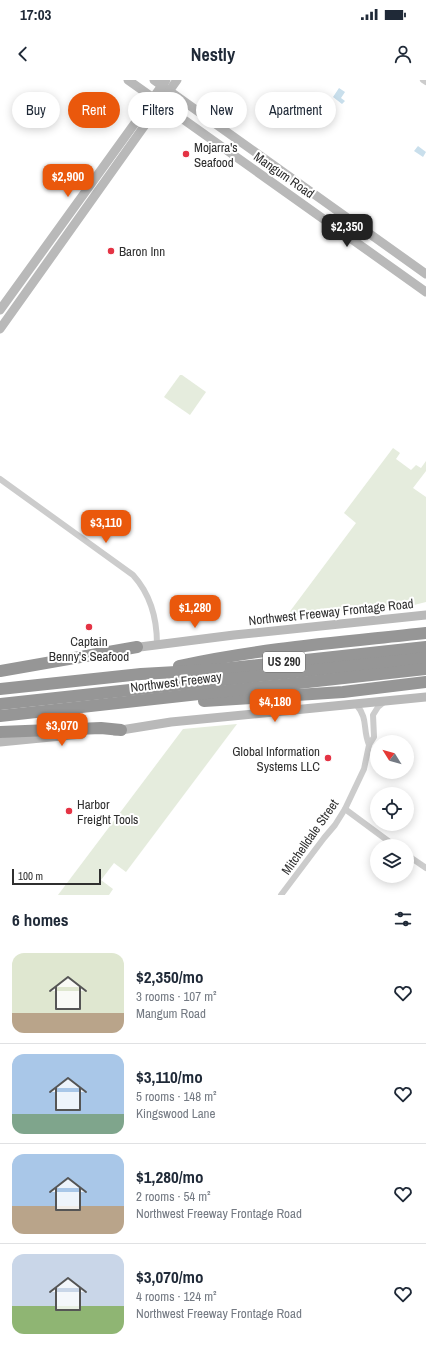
<!DOCTYPE html>
<meta charset="utf-8">
<style>
:root{--surface:#fff;--page:#f2f2f3;--text:#1f2937;--muted:#747a83;--line:#e0e1e3;--accent:#ea580c}
body{margin:0;font-family:"Archivo Narrow",sans-serif;background:var(--page);color:var(--text);height:100vh;display:flex;flex-direction:column;font-size:15px;white-space:nowrap}
*{box-sizing:border-box;margin:0}
p{font-size:13px;color:var(--muted)}
.icon{flex:none;width:22px;height:22px;fill:none;stroke:currentColor;stroke-width:2;stroke-linecap:round;stroke-linejoin:round}
.map{position:relative;height:815px;overflow:hidden}
.drawer{display:flex;flex-direction:column;background:var(--surface);flex:1}
.drawer>*{flex:none}
.guide{position:absolute;left:12px;top:12px;width:402px;height:36px;display:flex;gap:8px}
.needle{width:26px;rotate:307deg}
.fabs{position:absolute;left:370px;top:655px;display:grid;gap:8px}
.fabs a{display:grid;place-items:center;width:44px;height:44px;border-radius:50%;background:var(--surface);box-shadow:0 2px 10px #0003;font-size:20px}
.scale{position:absolute;left:12px;bottom:10px;width:89px;box-sizing:border-box;padding-left:4px;border:2px solid #2f2f2f;border-top:0;font-size:11px;line-height:14px;white-space:nowrap;color:#2f2f2f;-webkit-text-stroke:3px #fff;paint-order:stroke}
.price{position:absolute;translate:-50% -34px;padding:0 9px;border-radius:8px;background:var(--accent);color:#fff;font-size:13px;line-height:26px;filter:drop-shadow(0 1px 2px #0008)}
.price::after{content:'';position:absolute;left:50%;top:24px;width:12px;height:9px;margin-left:-6px;background:inherit;clip-path:polygon(0 0,100% 0,50% 100%)}
.price.selected{background:#222;color:#fff}
ul{padding:0;list-style:none}
li{display:flex;align-items:center;gap:12px;height:100px;padding:0 12px}
li+li{border-top:1px solid var(--line)}
li span{display:grid;place-items:center;flex:none;width:112px;height:80px;border-radius:12px;color:#555}
li>.icon{margin-inline-start:auto}
span .icon{width:48px;height:48px;fill:#fffc;stroke-width:1}
li b{font-size:17px}
h2{display:flex;justify-content:space-between;align-items:center;height:48px;padding:0 12px;font-size:17px}
.pill{padding:0 14px;border-radius:18px;background:var(--surface);box-shadow:0 2px 10px #0003;font-size:14px;line-height:36px}
.pill.selected{background:var(--accent);color:#fff}
.status{display:flex;justify-content:space-between;align-items:center;height:28px;padding:0 20px;background:var(--surface);direction:ltr}
.status svg{height:11px;fill:currentColor}
header{display:flex;justify-content:space-between;align-items:center;height:52px;padding:0 12px;background:var(--surface);font-size:18px;font-weight:700}
.map>svg:first-child{display:block}
.green{fill:#e5ecdd}
.water{fill:#c9dfec}
.lines{fill:none;stroke-linecap:round;stroke-linejoin:round}
.minor{stroke:#ccc;stroke-width:6}
.secondary{stroke:#b9b9b9;stroke-width:9}
.motorway{stroke:#969696;stroke-width:12}
.poi-dot{fill:#e43344;stroke:#fff;stroke-width:1.5}
.labels{text-anchor:middle;dominant-baseline:central;stroke-width:4;stroke-linejoin:round;paint-order:stroke}
.shield{fill:#fff;stroke:#6d6d6d;stroke-width:1}
.shield-label{font-size:12px;font-weight:bold;fill:#2f2f2f}
.poi-label{font-size:13px;fill:#2f2f2f;stroke:#fff;text-anchor:start}
.street-label{font-size:13px;fill:#2f2f2f;stroke:#fff}
</style>
<div class="status"><b>17:03</b><svg viewBox="0 0 49 12"><path d="M0 12V9h3v3zM5 12V6h3v6zM10 12V3h3v9zM15 12V0h3v12zM26 1h20v11H26zM47 4h2v5h-2z"/></svg></div>
<header><svg class="icon" aria-label="back" viewBox="0 0 24 24"><path d="M15 5l-7 7 7 7"/></svg>Nestly<svg class="icon" aria-label="person" viewBox="0 0 24 24"><circle cx="12" cy="8" r="4"/><path d="M4 21q1-7 8-7t8 7"/></svg></header>
<div class="map">
<svg width="426" height="815" viewBox="0 0 426 815">
<rect width="100%" height="100%" fill="#fff"/>
<g class="green">
<path d="M180,295h2l24,17 -16,23 -26,-18z"/>
<path d="M393,368l7,5 -4,6 15,11 5,-5 5,3 5,-7v10l-13,17 13,9v105l-12,3 -95,8 -34,5 71,-95 -12,-10z"/>
<path d="M237,644l-111,148 -12,-9 -13,17 12,9 -4,6h-51l125,-166z"/>
</g>
<g class="water">
<path d="M339,8l6,4 -4,6 4,3 -3,3 -9,-7z"/>
<path d="M418,66l8,6 -3,5 -9,-6z"/>
</g>
<g class="lines">
<g class="minor">
<path d="M423,0l3,2"/>
<path d="M0,399l133,96c18,20 24,43 24,69"/>
<path d="M356,624c13,16 6,23 13,41"/>
<path d="M345,729l50,37"/>
<path d="M407,775l19,13"/>
<path d="M281,815l43,-57 11,-13 10,-16 19,-40 5,-24 5,-8 -1,-22 5,-8 6,-5"/>
</g>
<g class="secondary">
<path d="M128,0l298,212"/>
<path d="M154,0l272,194"/>
<path d="M0,230l166,-230"/>
<path d="M0,249l177,-249"/>
<path d="M132,568l102,-13 192,-20"/>
<path d="M115,651l56,-9 255,-25"/>
<path d="M0,662l82,-8"/>
</g>
<g class="motorway">
<path d="M179,586c82,-18 165,-24 247,-33"/>
<path d="M0,591l137,-24"/>
<path d="M0,609l141,-15 71,-4 214,-23"/>
<path d="M204,621l139,-9 83,-10"/>
<path d="M0,624l426,-46"/>
<path d="M0,636l426,-47"/>
<path d="M0,652l101,-4 20,2"/>
</g>
</g>
<g class="poi-dot">
<circle cx="186" cy="74" r="4"/>
<circle cx="111" cy="171" r="4"/>
<circle cx="89" cy="547" r="4"/>
<circle cx="328" cy="678" r="4"/>
<circle cx="69" cy="731" r="4"/>
</g>
<g class="labels">
<rect class="shield" x="263" y="572" width="42" height="20" rx="3"/>
<g class="shield-label">
<text x="284" y="582">US 290</text>
</g>
<g class="poi-label">
<text x="194" y="67">Mojarra's<tspan x="194" dy="15">Seafood</tspan></text>
<text x="119" y="171">Baron Inn</text>
<text x="89" y="561" text-anchor="middle">Captain<tspan x="89" dy="15">Benny's Seafood</tspan></text>
<text x="320" y="671" text-anchor="end">Global Information<tspan x="320" dy="15">Systems LLC</tspan></text>
<text x="77" y="724">Harbor<tspan x="77" dy="15">Freight Tools</tspan></text>
</g>
<g class="street-label">
<text transform="translate(284 95) rotate(35)">Mangum Road</text>
<text transform="translate(331 532) rotate(-6)">Northwest Freeway Frontage Road</text>
<text transform="translate(176 602) rotate(-7)">Northwest Freeway</text>
<text transform="translate(310 757) rotate(-55)">Mitchelldale Street</text>
</g>
</g>
</svg>
<div class="fabs">
<a><svg class="needle" viewBox="-14 -14 28 28"><path d="M0-13l5 13h-10z" fill="#e53935"/><path d="M0 13l5-13h-10z" fill="#747a83"/></svg></a>
<a><svg class="icon" aria-label="locate" viewBox="0 0 24 24"><circle cx="12" cy="12" r="6"/><path d="M12 2v4M12 18v4M2 12h4M18 12h4"/></svg></a>
<a><svg class="icon" aria-label="layers" viewBox="0 0 24 24"><path d="M12 4l9 5-9 5-9-5zM3 14l9 5 9-5"/></svg></a>
</div>
<div class="scale">100 m</div>
<b class="price" style="left:68px;top:118px">$2,900</b>
<b class="price selected" style="left:347px;top:168px">$2,350</b>
<b class="price" style="left:106px;top:464px">$3,110</b>
<b class="price" style="left:195px;top:549px">$1,280</b>
<b class="price" style="left:275px;top:643px">$4,180</b>
<b class="price" style="left:62px;top:667px">$3,070</b>
<div class="guide">
<a class="pill">Buy</a>
<a class="pill selected">Rent</a>
<a class="pill">Filters</a>
<a class="pill">New</a>
<a class="pill">Apartment</a>
</div>
</div>
<section class="drawer">
<h2>6 homes<svg class="icon" aria-label="filters" viewBox="0 0 24 24"><path d="M4 7h16M4 17h16"/><circle cx="9" cy="7" r="2"/><circle cx="15" cy="17" r="2"/></svg></h2>
<ul>
<li><span style="background:linear-gradient(#dfe7d0 75%,#b9a48a 0)"><svg class="icon" aria-label="home" viewBox="0 0 24 24"><path d="M3 11l9-7 9 7M6 9v11h12V9"/></svg></span><div><b>$2,350/mo</b><p>3 rooms · 107 m²</p><p>Mangum Road</p></div><svg class="icon" aria-label="heart" viewBox="0 0 24 24"><path d="M12 20l-8-8c-3-5 5-10 8-4 3-6 11-1 8 4z"/></svg></li>
<li><span style="background:linear-gradient(#a9c7e8 75%,#7fa58c 0)"><svg class="icon" aria-label="home" viewBox="0 0 24 24"><path d="M3 11l9-7 9 7M6 9v11h12V9"/></svg></span><div><b>$3,110/mo</b><p>5 rooms · 148 m²</p><p>Kingswood Lane</p></div><svg class="icon" aria-label="heart" viewBox="0 0 24 24"><path d="M12 20l-8-8c-3-5 5-10 8-4 3-6 11-1 8 4z"/></svg></li>
<li><span style="background:linear-gradient(#a9c7e8 65%,#b9a48a 0)"><svg class="icon" aria-label="home" viewBox="0 0 24 24"><path d="M3 11l9-7 9 7M6 9v11h12V9"/></svg></span><div><b>$1,280/mo</b><p>2 rooms · 54 m²</p><p>Northwest Freeway Frontage Road</p></div><svg class="icon" aria-label="heart" viewBox="0 0 24 24"><path d="M12 20l-8-8c-3-5 5-10 8-4 3-6 11-1 8 4z"/></svg></li>
<li><span style="background:linear-gradient(#c9d6e8 65%,#8fb573 0)"><svg class="icon" aria-label="home" viewBox="0 0 24 24"><path d="M3 11l9-7 9 7M6 9v11h12V9"/></svg></span><div><b>$3,070/mo</b><p>4 rooms · 124 m²</p><p>Northwest Freeway Frontage Road</p></div><svg class="icon" aria-label="heart" viewBox="0 0 24 24"><path d="M12 20l-8-8c-3-5 5-10 8-4 3-6 11-1 8 4z"/></svg></li>
</ul>
</section>
